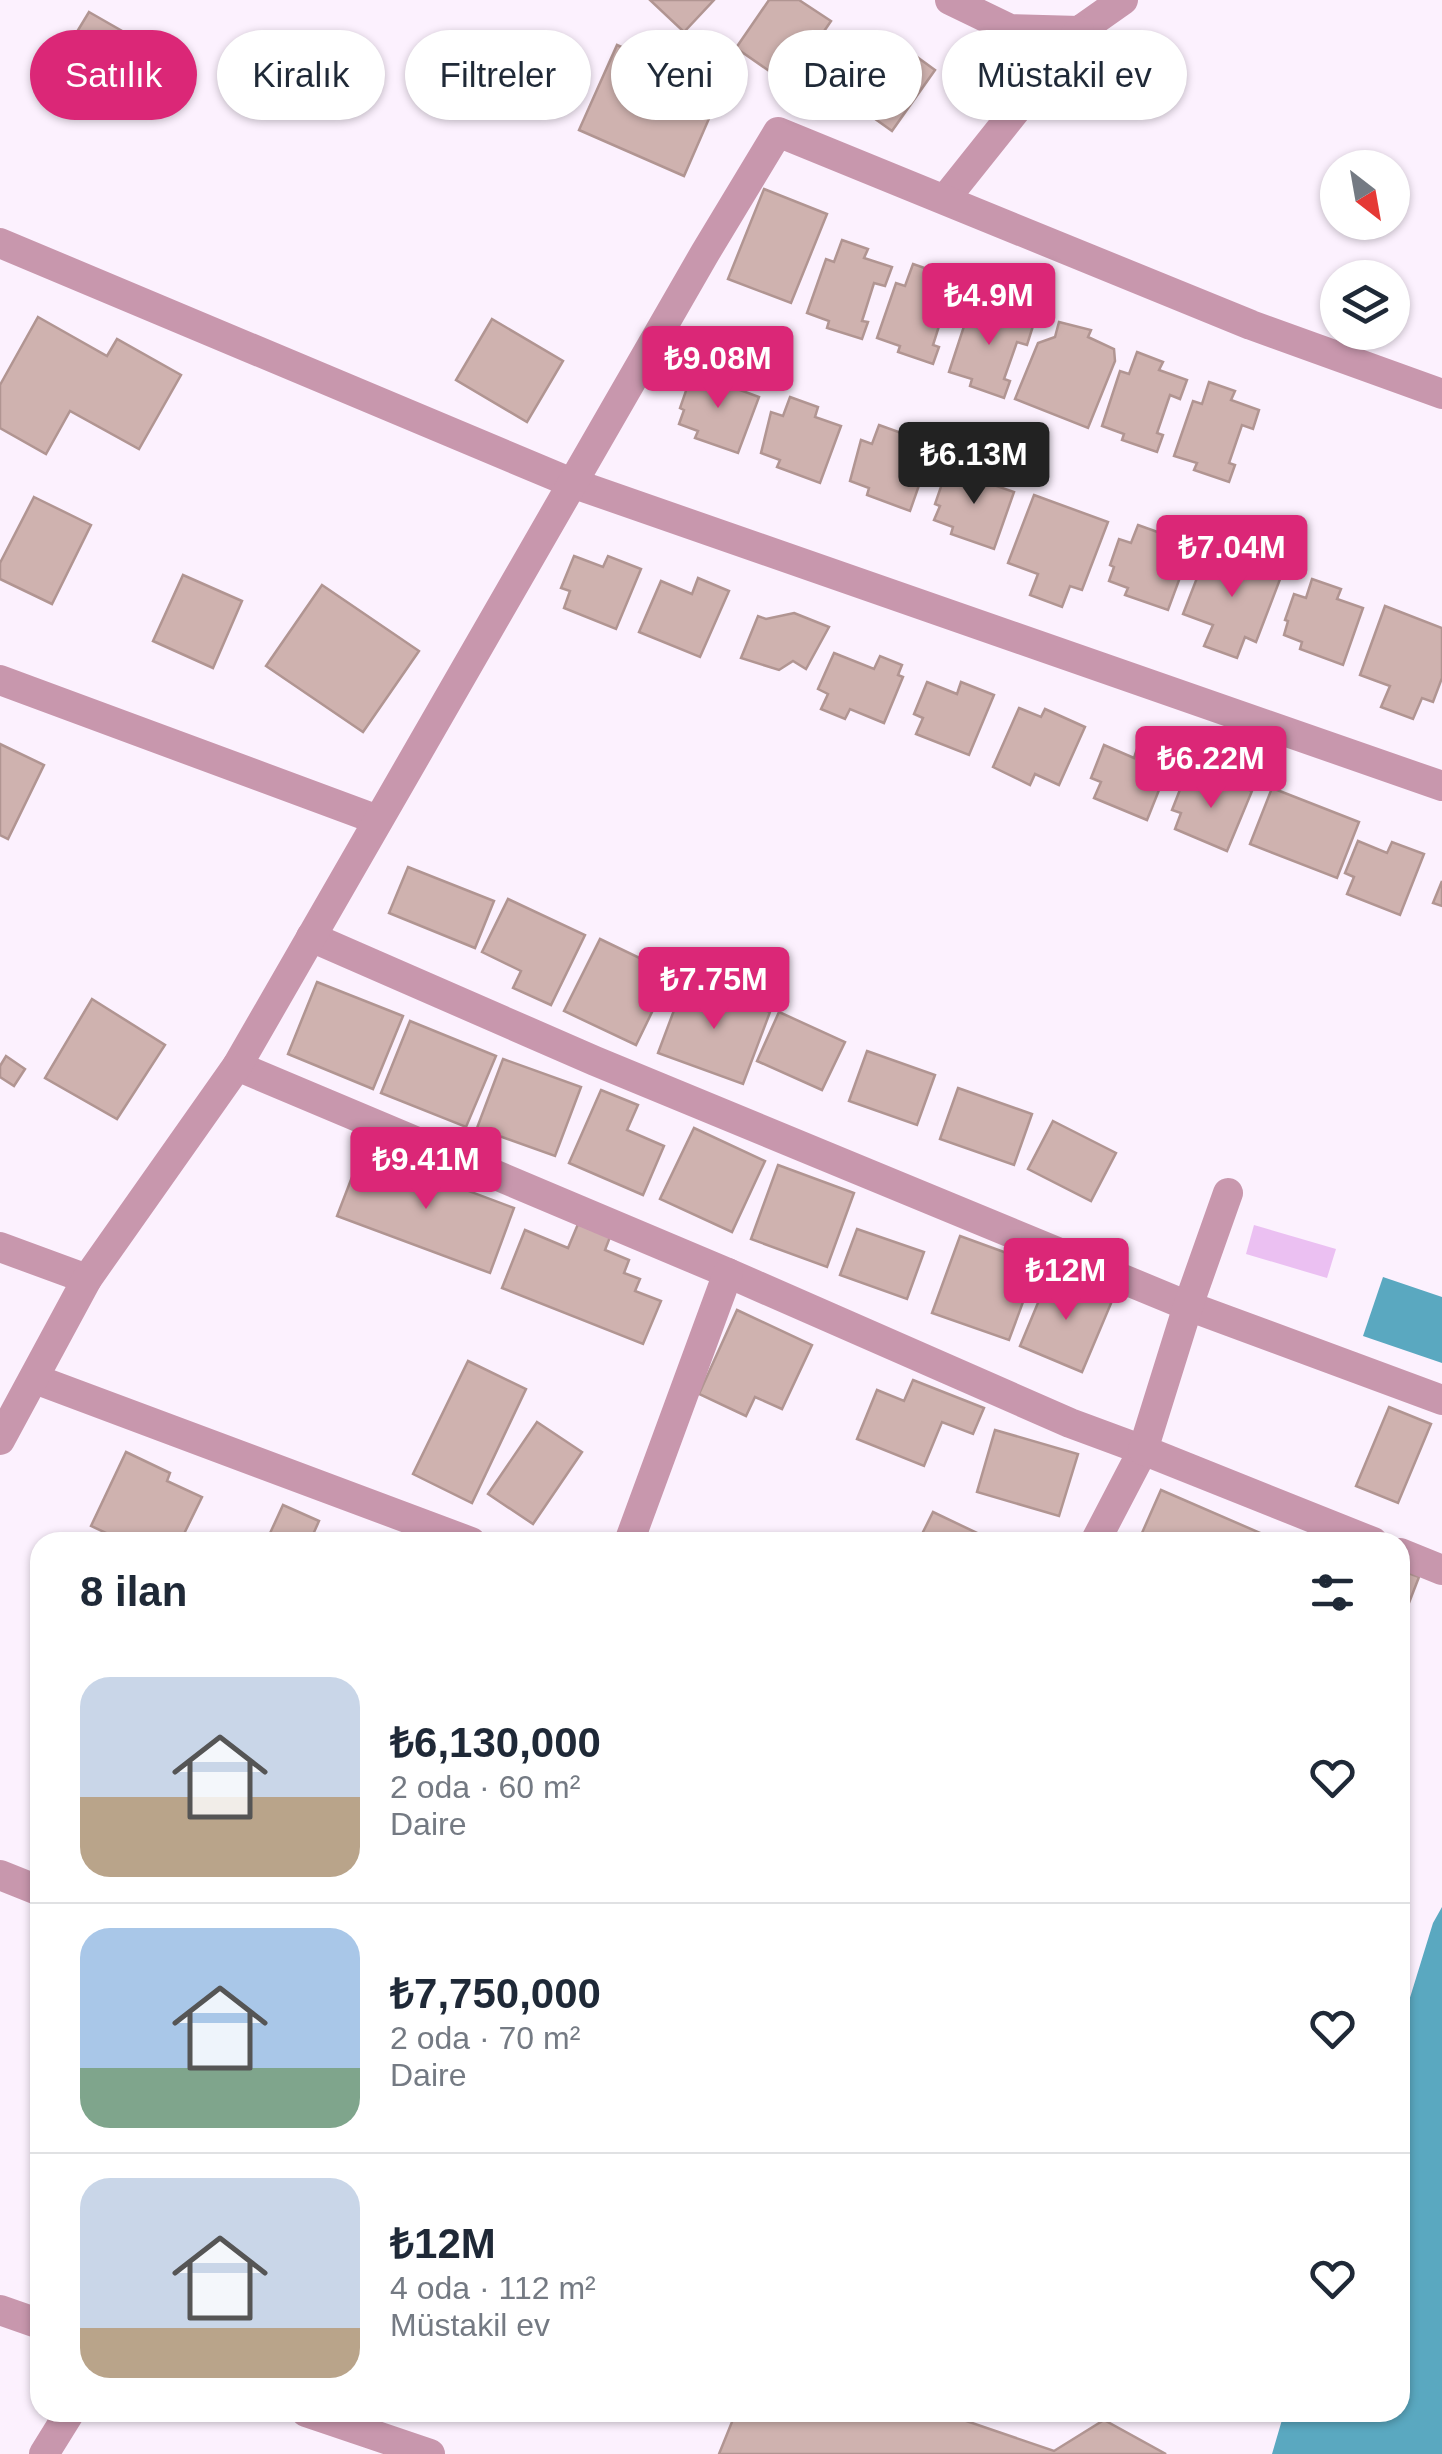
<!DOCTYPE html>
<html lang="tr">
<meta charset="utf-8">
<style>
:root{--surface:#fff;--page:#f2f2f3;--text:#1f2937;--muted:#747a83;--line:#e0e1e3;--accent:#db2777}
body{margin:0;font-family:Helvetica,sans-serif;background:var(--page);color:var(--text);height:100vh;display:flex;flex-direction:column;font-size:38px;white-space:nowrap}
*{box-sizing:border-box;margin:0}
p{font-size:32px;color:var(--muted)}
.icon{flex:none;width:55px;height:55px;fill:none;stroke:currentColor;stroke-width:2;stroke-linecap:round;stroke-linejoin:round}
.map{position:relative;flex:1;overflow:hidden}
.side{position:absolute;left:30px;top:1532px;width:1380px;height:890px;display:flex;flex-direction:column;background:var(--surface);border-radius:30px;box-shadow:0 2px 8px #0004}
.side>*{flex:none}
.banner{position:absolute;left:30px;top:30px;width:1382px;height:90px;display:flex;gap:20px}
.needle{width:65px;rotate:149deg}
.tools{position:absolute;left:1320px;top:150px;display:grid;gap:20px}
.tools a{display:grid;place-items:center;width:90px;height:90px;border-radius:50%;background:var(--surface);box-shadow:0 2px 8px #0004;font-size:50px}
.price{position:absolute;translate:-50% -85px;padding:0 22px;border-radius:10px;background:var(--accent);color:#fff;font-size:32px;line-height:65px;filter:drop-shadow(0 2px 5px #0008)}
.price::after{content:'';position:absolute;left:50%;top:60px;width:30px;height:22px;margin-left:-15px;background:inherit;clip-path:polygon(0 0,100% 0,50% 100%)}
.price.on{background:#222;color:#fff}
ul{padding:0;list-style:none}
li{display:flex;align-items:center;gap:30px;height:250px;padding:0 50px}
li+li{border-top:2px solid var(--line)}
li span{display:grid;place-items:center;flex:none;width:280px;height:200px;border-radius:30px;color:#555}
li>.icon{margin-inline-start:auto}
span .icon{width:120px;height:120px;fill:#fffc;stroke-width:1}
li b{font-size:42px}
h2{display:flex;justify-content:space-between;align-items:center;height:120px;padding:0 50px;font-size:42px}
.chip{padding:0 35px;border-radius:45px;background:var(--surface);box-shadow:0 2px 8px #0004;font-size:35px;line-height:90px}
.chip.on{background:var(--accent);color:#fff}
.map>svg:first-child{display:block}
.green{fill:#ebc0f2}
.water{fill:#5aa8c0}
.building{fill:#cfb2af;stroke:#b19592;stroke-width:2.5}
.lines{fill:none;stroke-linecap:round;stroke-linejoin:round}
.minor{stroke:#c897ad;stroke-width:30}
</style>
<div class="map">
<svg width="1442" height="2454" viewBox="0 0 1442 2454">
<rect width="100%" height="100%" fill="#fcf1fe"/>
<path class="green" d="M1254,1225l82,24 -9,29 -81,-24z"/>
<g class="water">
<path d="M1383,1277l59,20v66l-79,-27z"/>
<path d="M1442,1907v547h-170l12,-41 116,-1v-382l33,-107z"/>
</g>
<g class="building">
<path d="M650,0h64l-30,32z"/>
<path d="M769,0h30l32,21 -43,63 -52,-36z"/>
<path d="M89,12l40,23 -37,62 -40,-24z"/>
<path d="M887,35l48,35 -43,61 -49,-35z"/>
<path d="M617,45l104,46 -37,85 -105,-46z"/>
<path d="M764,189l63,25 -36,89 -63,-24z"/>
<path d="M842,240l26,9 -4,9 28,9 -7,19 -11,-3 -12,38 6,1 -6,17 -35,-11 2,-7 -22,-8 19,-54 8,3z"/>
<path d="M913,264l26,9 -4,10 28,9 -7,19 -11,-4 -12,38 6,2 -6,17 -35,-12 2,-6 -23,-8 19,-55 9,3z"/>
<path d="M984,299l25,8 -3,10 27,9 -6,19 -10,-3 -13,37 6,2 -6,17 -34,-12 2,-7 -23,-7 18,-55 9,3z"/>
<path d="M38,317l69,39 10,-17 64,36 -42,74 -69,-38 -24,43 -46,-26v-43z"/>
<path d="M492,319l71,42 -36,61 -71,-42z"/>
<path d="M1059,322l32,8 -3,7 26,12 1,12 -27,67 -73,-29 23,-56 17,-6z"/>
<path d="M1137,352l26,10 -4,8 28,10 -7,19 -10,-4 -13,38 6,2 -6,17 -35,-12 2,-6 -22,-8 18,-55 9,3z"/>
<path d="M708,368l28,10 -4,9 27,10 -21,56 -43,-15 3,-7 -19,-7 5,-14 -4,-2 9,-26 12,4z"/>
<path d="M1209,382l26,9 -4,9 28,10 -6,19 -11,-4 -13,38 6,2 -6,17 -35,-12 3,-7 -23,-7 19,-55 9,3z"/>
<path d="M790,397l28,10 -3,10 26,9 -21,57 -43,-16 3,-7 -19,-7 10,-41 12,4z"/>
<path d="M879,425l28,10 -3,9 26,10 -20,57 -43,-16 2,-7 -19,-7 11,-41 11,4z"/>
<path d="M963,464l28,9 -3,10 26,9 -20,57 -43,-15 2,-7 -19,-7 6,-14 -5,-2 9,-26 12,4z"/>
<path d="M1034,495l74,27 -26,68 -12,-4 -8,21 -32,-12 8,-21 -30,-11z"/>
<path d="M34,497l57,28 -39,79 -52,-25v-16z"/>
<path d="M1138,525l28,10 -4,9 27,9 -21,57 -43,-15 3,-7 -19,-7 5,-14 -4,-2 9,-26 12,4z"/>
<path d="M1209,547l73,27 -26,68 -11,-5 -8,21 -33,-12 9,-21 -30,-11z"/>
<path d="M574,556l29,11 5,-11 33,13 -25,60 -52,-21 6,-17 -9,-3z"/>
<path d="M183,575l59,26 -29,67 -60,-27z"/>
<path d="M698,578l31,13 -29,66 -61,-25 22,-51 31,13z"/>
<path d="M1312,579l29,10 -4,10 26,9 -20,57 -43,-16 2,-7 -18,-7 4,-14 -3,-1 9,-26 12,4z"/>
<path d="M322,585l97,66 -56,81 -97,-66z"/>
<path d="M1385,606l57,22v50l-9,24 -11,-4 -9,21 -32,-12 9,-21 -30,-11z"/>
<path d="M794,613l35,14 -23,42 -13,-8 -14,9 -38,-12 17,-42 8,3z"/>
<path d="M834,653l40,16 6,-13 22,9 -4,10 5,2 -19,46 -34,-14 -5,10 -24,-10 7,-15 -10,-5z"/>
<path d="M927,682l30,12 4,-12 33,13 -25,60 -53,-21 7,-16 -9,-4z"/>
<path d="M1019,708l22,9 4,-8 40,18 -26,58 -24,-11 -5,11 -37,-18z"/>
<path d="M0,744l44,21 -36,74 -8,-4z"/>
<path d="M1104,745l30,13 4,-12 33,14 -24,60 -53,-22 7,-16 -10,-4z"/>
<path d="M1185,777l29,12 5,-11 33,13 -25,60 -52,-22 6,-16 -9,-3z"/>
<path d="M1272,788l87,34 -22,56 -87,-34z"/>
<path d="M1358,841l29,12 5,-11 32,12 -24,61 -53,-21 7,-17 -9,-4z"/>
<path d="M408,867l86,34 -19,47 -86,-35z"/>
<path d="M1442,881v25l-9,-3z"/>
<path d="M508,899l77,36 -34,70 -38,-17 8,-17 -39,-19z"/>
<path d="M600,939l71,34 -35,72 -72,-34z"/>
<path d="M685,981l85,31 -27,72 -85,-31z"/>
<path d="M317,982l86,34 -30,73 -85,-35z"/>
<path d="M92,999l73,46 -48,74 -72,-41z"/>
<path d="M779,1012l66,30 -23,48 -65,-29z"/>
<path d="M410,1021l86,35 -30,71 -85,-34z"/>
<path d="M867,1051l68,24 -18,50 -68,-24z"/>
<path d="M6,1056l19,13 -11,17 -14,-9v-11z"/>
<path d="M503,1059l78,28 -26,69 -78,-28z"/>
<path d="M958,1088l74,26 -18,51 -74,-26z"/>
<path d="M601,1090l37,15 -11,25 37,16 -21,49 -74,-32z"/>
<path d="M1053,1121l63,32 -25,48 -63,-32z"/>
<path d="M694,1128l71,33 -33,71 -72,-33z"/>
<path d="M362,1151l152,57 -24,65 -153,-57z"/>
<path d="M778,1165l76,28 -27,74 -76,-28z"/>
<path d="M578,1224l32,13 -5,13 24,10 -5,13 16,6 -5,12 26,10 -18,43 -141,-56 23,-58 43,18z"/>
<path d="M857,1229l67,23 -17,47 -67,-24z"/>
<path d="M960,1236l77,28 -28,76 -77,-27z"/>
<path d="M1050,1274l62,27 -30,71 -62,-26z"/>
<path d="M737,1310l75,35 -30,64 -27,-12 -9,19 -47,-22z"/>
<path d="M468,1361l58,28 -54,114 -59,-29z"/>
<path d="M913,1380l71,28 -11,26 -31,-12 -18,44 -67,-27 20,-49 27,11z"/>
<path d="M1389,1407l42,17 -33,79 -42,-17z"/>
<path d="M537,1422l45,30 -49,72 -45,-30z"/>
<path d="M995,1430l83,24 -19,62 -82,-24z"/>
<path d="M126,1452l44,21 -3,8 35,16 -22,45h-55l-34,-16z"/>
<path d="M1161,1490l120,52h-143z"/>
<path d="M283,1505l36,16 -8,18 8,3h-53z"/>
<path d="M933,1512l63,30h-78z"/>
<path d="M1400,1570l19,7 -19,49z"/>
<path d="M736,2412h204l114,39 50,-31 62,34h-447z"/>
</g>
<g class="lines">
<g class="minor">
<path d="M950,0l60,29 69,2 44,-31"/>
<path d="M945,199l134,-168"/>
<path d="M0,243l572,240 870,303"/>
<path d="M0,680l378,140"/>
<path d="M311,937l284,124 593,245 254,94"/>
<path d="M237,1066l491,207 342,150 73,27 -48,92"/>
<path d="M1228,1193l-40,113 -45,144 230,92"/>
<path d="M0,1247l87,32"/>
<path d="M35,1379l436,163"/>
<path d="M0,1440l87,-161 150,-213 468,-813 73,-121 473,193 191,69"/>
<path d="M629,1542l99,-269"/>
<path d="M1400,1553l42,17"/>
<path d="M0,1875l40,16"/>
<path d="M0,2310l40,14"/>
<path d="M306,2412l124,42"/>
<path d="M44,2454l26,-42"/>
</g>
</g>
</svg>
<div class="tools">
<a><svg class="needle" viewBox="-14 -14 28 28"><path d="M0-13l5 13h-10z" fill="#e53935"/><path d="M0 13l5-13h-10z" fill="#747a83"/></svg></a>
<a><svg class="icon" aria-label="layers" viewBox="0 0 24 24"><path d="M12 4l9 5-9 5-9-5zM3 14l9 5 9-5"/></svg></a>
</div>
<b class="price" style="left:989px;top:348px">₺4.9M</b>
<b class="price" style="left:718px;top:411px">₺9.08M</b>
<b class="price on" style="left:974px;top:507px">₺6.13M</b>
<b class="price" style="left:1232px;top:600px">₺7.04M</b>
<b class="price" style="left:1211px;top:811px">₺6.22M</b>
<b class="price" style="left:714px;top:1032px">₺7.75M</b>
<b class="price" style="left:426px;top:1212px">₺9.41M</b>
<b class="price" style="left:1066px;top:1323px">₺12M</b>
<div class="banner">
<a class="chip on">Satılık</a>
<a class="chip">Kiralık</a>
<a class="chip">Filtreler</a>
<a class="chip">Yeni</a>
<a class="chip">Daire</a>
<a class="chip">Müstakil ev</a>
</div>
<section class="side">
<h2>8 ilan<svg class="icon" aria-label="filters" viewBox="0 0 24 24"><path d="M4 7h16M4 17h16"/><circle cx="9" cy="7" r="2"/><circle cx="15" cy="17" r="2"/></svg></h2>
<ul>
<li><span style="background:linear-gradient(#c9d6e8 60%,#b9a48a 0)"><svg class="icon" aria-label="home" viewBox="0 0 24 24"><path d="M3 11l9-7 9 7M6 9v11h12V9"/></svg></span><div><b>₺6,130,000</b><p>2 oda · 60 m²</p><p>Daire</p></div><svg class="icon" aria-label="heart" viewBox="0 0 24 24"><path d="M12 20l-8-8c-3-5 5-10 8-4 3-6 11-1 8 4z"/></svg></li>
<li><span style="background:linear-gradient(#a9c7e8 70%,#7fa58c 0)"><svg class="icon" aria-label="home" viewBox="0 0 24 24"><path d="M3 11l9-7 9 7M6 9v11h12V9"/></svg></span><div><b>₺7,750,000</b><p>2 oda · 70 m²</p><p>Daire</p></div><svg class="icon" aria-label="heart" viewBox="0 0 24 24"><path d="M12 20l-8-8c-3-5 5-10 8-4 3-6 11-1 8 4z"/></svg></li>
<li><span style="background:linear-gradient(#c9d6e8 75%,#b9a48a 0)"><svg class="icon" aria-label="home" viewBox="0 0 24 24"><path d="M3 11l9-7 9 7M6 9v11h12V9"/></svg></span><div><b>₺12M</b><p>4 oda · 112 m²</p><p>Müstakil ev</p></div><svg class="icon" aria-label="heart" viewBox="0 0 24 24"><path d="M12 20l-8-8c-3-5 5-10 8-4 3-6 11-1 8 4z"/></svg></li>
</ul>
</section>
</div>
